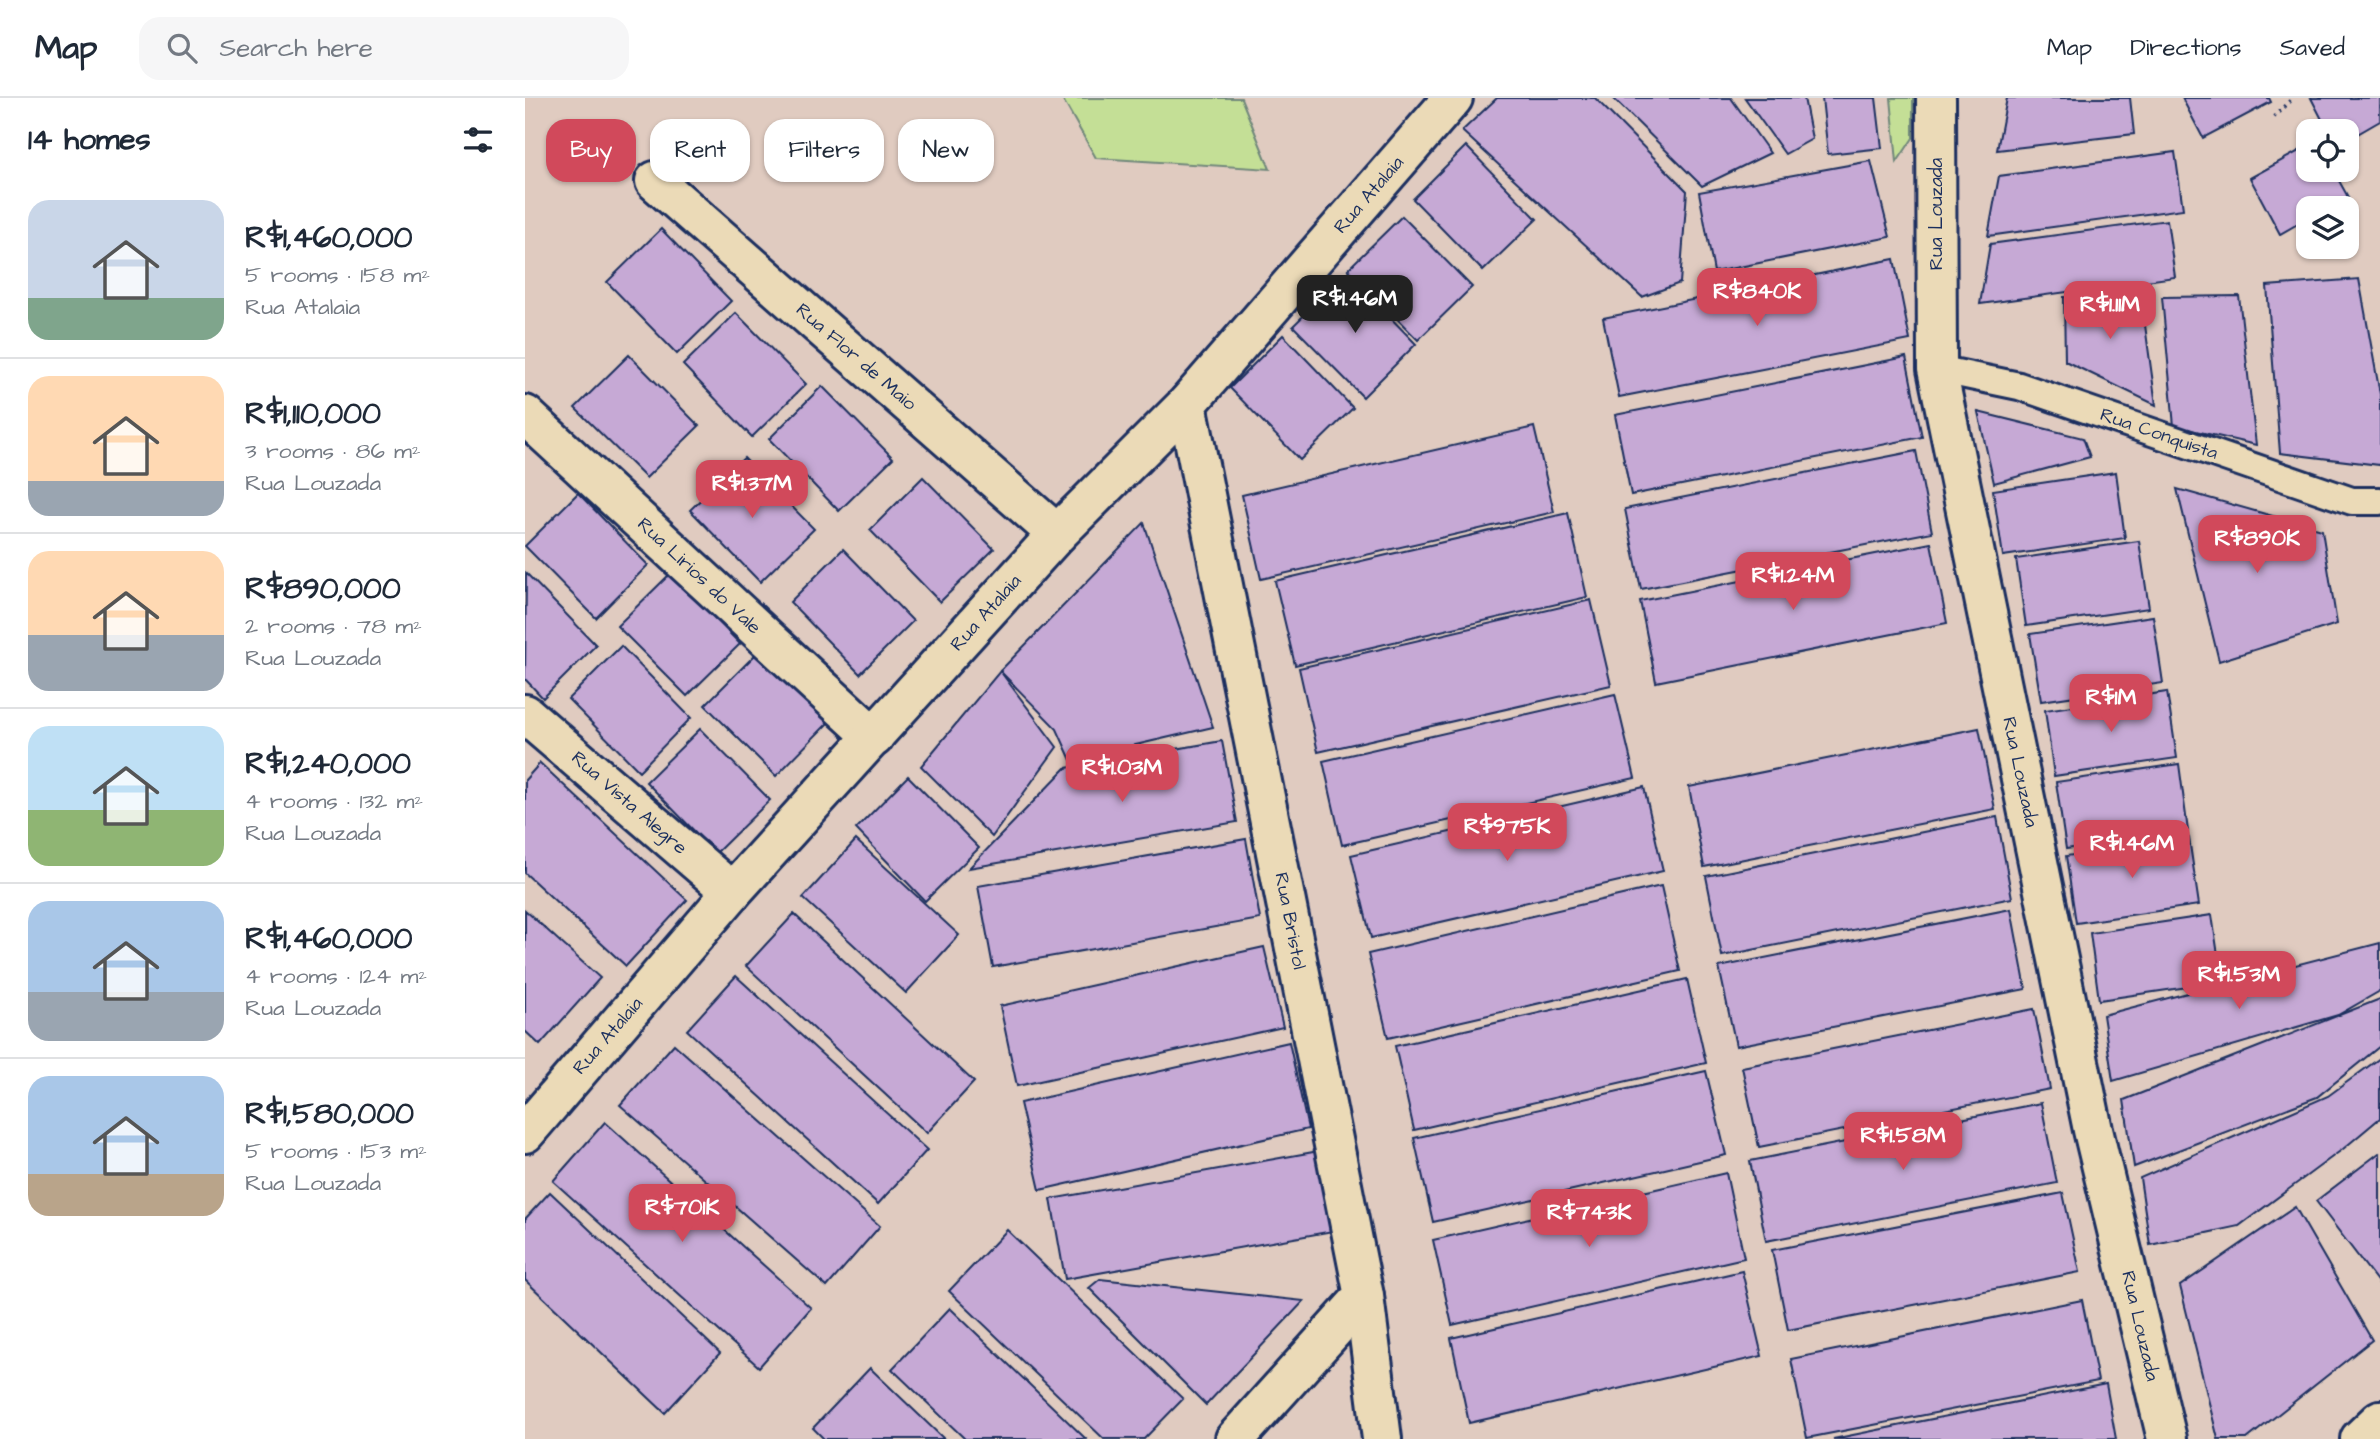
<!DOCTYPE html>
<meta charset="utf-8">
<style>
:root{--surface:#fff;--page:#f6f6f7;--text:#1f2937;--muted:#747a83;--line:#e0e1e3;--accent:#d1495b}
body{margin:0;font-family:"Architects Daughter",sans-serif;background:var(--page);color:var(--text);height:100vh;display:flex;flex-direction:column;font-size:26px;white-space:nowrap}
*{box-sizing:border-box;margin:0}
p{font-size:23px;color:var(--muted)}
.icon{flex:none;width:38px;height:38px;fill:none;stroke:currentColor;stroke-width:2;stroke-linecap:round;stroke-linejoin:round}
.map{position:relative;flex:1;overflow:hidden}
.panel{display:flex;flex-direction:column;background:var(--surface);width:525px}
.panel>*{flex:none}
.top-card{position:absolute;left:21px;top:21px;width:665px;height:63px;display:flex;gap:14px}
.buttons{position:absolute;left:1771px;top:21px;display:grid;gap:14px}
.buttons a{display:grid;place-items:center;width:63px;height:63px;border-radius:14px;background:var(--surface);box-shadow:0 2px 5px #0004;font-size:35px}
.price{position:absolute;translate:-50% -60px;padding:0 16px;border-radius:14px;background:var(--accent);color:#fff;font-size:23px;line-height:46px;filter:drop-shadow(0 2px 4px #0008)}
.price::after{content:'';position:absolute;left:50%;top:42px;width:21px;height:16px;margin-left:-10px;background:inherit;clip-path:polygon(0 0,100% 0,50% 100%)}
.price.active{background:#222;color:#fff}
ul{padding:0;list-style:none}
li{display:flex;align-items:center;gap:21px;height:175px;padding:0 28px}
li+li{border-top:2px solid var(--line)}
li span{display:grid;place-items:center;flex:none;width:196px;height:140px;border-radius:21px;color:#555}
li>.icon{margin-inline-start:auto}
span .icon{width:84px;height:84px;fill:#fffc;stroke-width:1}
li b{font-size:30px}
h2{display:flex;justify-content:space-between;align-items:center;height:84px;padding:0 28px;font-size:30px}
.tag{padding:0 24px;border-radius:21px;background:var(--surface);box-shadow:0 2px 5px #0004;font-size:24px;line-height:63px}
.tag.active{background:var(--accent);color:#fff}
header{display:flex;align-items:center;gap:42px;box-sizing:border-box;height:98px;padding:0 35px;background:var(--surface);border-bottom:2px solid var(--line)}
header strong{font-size:33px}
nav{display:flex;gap:38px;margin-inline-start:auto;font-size:24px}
.search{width:490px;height:63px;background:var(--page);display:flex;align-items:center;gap:18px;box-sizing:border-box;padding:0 24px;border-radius:21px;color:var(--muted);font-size:26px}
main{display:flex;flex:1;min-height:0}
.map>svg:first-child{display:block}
.green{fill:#c4df96;stroke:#70877a;stroke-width:2}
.building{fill:#c6a9d5;stroke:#1b2f5e;stroke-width:2}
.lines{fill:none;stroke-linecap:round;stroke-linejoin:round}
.service-casing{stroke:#1b2f5e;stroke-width:32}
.minor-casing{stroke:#1b2f5e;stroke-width:44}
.tertiary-casing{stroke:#1b2f5e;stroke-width:44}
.path{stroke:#1b2f5e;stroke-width:4.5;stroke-dasharray:2 5;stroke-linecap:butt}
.service{stroke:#ebdab7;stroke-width:26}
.minor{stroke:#ebdab7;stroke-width:38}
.tertiary{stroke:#ebdab7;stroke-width:38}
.labels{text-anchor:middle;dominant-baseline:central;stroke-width:7;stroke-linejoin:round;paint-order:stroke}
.street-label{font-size:19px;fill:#1b2f5e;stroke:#ebdab7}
</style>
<header>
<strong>Map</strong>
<div class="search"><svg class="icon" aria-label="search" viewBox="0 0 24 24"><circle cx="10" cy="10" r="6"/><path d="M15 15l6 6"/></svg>Search here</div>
<nav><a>Map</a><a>Directions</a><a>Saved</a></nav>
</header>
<main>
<section class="panel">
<h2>14 homes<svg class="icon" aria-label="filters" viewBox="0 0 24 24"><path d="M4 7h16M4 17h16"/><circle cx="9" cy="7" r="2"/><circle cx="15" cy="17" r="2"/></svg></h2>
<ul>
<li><span style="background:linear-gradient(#c9d6e8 70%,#7fa58c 0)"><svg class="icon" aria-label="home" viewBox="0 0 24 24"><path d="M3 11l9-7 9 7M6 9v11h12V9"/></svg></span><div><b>R$1,460,000</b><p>5 rooms · 158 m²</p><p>Rua Atalaia</p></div></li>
<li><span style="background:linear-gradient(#ffd9b3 75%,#9aa5b1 0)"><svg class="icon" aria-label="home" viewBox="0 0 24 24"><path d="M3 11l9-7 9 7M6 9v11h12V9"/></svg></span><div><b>R$1,110,000</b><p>3 rooms · 86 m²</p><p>Rua Louzada</p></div></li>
<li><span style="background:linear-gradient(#ffd9b3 60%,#9aa5b1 0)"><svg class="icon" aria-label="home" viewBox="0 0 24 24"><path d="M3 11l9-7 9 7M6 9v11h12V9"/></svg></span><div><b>R$890,000</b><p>2 rooms · 78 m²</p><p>Rua Louzada</p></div></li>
<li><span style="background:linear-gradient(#bfe0f5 60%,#8fb573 0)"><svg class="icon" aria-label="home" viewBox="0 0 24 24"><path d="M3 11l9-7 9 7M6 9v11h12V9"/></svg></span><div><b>R$1,240,000</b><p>4 rooms · 132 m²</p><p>Rua Louzada</p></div></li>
<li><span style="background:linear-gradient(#a9c7e8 65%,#9aa5b1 0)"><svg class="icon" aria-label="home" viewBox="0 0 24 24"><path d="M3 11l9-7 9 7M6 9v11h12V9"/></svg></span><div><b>R$1,460,000</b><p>4 rooms · 124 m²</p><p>Rua Louzada</p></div></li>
<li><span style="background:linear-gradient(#a9c7e8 70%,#b9a48a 0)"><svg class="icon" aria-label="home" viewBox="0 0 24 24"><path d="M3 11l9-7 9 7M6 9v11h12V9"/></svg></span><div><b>R$1,580,000</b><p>5 rooms · 153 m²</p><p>Rua Louzada</p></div></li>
</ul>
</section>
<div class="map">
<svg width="1855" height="1341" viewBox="0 0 1855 1341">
<rect width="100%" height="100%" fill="#e0cbc0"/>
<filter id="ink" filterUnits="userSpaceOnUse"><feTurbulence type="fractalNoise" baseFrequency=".0143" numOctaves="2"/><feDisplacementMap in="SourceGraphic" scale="14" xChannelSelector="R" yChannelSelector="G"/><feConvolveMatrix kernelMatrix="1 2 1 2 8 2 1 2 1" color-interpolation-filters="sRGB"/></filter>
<g filter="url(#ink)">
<g class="green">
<path d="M537,0h179l29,71 -174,-11z"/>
<path d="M1366,0h22v40l-16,24z"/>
</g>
<g class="building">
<path d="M972,0h98l92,93 -7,92 -38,14 -180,-166z"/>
<path d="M1088,0h118l39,55 -68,33z"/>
<path d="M1220,0h59l8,41 -27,15z"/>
<path d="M1297,0h54l6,50 -54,6z"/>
<path d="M1482,0h123l4,36 -137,16z"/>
<path d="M1657,0h87l2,4 -68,36z"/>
<path d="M1786,0h69v23l-33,19v-9h-19z"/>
<path d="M941,48l71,73 -54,52 -70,-72z"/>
<path d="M1783,48v24h25l15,27 -21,11h-19v10l-28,16 -30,-56z"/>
<path d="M1650,54l8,57 -195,27 11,-60z"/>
<path d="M1346,63l19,76 -176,35 -15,-80z"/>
<path d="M877,118l70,71 -54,53 -70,-71z"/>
<path d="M1642,122l8,57 -195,27 10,-60z"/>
<path d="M136,131l70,72 -54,53 -70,-72z"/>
<path d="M1369,161l16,81 -291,57 -16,-79z"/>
<path d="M822,175l69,71 -53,53 -70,-71z"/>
<path d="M1834,181l21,115v71l-100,-12 -13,-167z"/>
<path d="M1616,198l15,109 -91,-44 -1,-64z"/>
<path d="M1714,198l17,149 -82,-19 -12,-129z"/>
<path d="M211,215l70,71 -54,53 -69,-72z"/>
<path d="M758,237l70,73 -53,52 -70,-72z"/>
<path d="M104,257l70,71 -53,52 -71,-70z"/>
<path d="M1381,259l16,80 -291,58 -16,-80z"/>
<path d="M297,288l71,72 -54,53 -70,-72z"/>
<path d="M1453,314l105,26 7,19 -96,26z"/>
<path d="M1009,329l20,85 -293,67 -19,-84z"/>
<path d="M1391,353l16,81 -291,57 -16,-80z"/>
<path d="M219,360l70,71 -54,53 -70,-72z"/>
<path d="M1591,374l9,66 -122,18 -10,-66z"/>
<path d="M398,379l71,72 -54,53 -70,-72z"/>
<path d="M1652,391l145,41 15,94 -118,37z"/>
<path d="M53,395l70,72 -52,53 -71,-72z"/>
<path d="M1043,415l19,84 -292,68 -20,-84z"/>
<path d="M619,425l69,204 -142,33 -14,-31 -57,-58z"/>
<path d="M1614,443l10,67 -123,18 -10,-67z"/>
<path d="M1406,445l16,80 -291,59 -16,-81z"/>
<path d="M318,451l70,72 -53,53 -70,-72z"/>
<path d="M1,475l70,72 -53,53 -18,-19z"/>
<path d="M146,475l69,71 -53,52 -70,-70z"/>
<path d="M1066,502l20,85 -293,67 -19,-84z"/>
<path d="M1628,518l10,67 -122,18 -11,-67z"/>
<path d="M96,548l70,72 -52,53 -71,-72z"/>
<path d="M234,553l69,72 -52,53 -71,-71z"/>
<path d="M475,573l57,76 -65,90 -71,-71z"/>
<path d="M1642,594l10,66 -123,18 -9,-66z"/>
<path d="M1090,596l20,84 -293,67 -19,-84z"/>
<path d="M1454,630l16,81 -291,58 -15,-80z"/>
<path d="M175,631l70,71 -54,53 -70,-71z"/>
<path d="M697,643l15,81 -268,46 97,-100z"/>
<path d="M15,665l147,137 -61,66 -101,-93v-93z"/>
<path d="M1654,666l9,67 -122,18 -10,-67z"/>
<path d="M383,678l71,72 -54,53 -69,-72z"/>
<path d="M1119,689l19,84 -292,67 -20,-83z"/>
<path d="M1472,719l15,81 -290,58 -16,-80z"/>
<path d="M1664,740l10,67 -123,18 -10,-67z"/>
<path d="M721,741l14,80 -267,48 -15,-81z"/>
<path d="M331,742l103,95 -53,58 -103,-95z"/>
<path d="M1136,788l19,85 -292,67 -20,-84z"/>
<path d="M1486,811l15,80 -290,57 -17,-79z"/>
<path d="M0,812l75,68 -60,67 -15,-14z"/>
<path d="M269,816l180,168 -47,51 -181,-167z"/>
<path d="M1687,817l10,67 -123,18 -9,-67z"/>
<path d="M1855,845v48l-42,24 -225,66 -10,-66z"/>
<path d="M739,849l19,80 -266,59 -17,-80z"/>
<path d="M211,878l191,174 -49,54 -191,-174z"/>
<path d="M1162,881l19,84 -292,67 -19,-84z"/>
<path d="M1855,901v47l-63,51 -183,70 -10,-67z"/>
<path d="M1509,911l16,80 -291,58 -17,-80z"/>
<path d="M764,944l19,87 -268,61 -20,-87z"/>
<path d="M149,946l206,182 -53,61 -207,-182z"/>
<path d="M1855,960v60l-37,31 -104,77 -89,19 -10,-67 188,-82z"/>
<path d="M1181,973l20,84 -293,67 -19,-84z"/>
<path d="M1516,1005l16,80 -291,58 -16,-80z"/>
<path d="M80,1024l206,186 -52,59 -206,-186z"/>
<path d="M794,1053l14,80 -268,48 -14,-80z"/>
<path d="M1854,1055l1,1v131l-64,-84z"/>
<path d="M1201,1075l18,85 -292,67 -19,-85z"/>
<path d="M25,1094l170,161 -55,60 -140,-133v-61z"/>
<path d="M1538,1095l17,79 -292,58 -16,-80z"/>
<path d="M1770,1109l77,133 -125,99h-29l-38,-153z"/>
<path d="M482,1132l176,169 -39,40h-40l-155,-148z"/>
<path d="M1217,1173l20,85 -293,67 -18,-85z"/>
<path d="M575,1181l204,22 -98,104 -117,-117z"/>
<path d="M1557,1202l16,81 -291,57 -16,-79z"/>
<path d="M425,1210l136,131h-121l-73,-70z"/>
<path d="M345,1270l74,71h-120l-11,-11z"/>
<path d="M1581,1286l10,55h-283z"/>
</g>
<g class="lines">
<g class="service-casing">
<path id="service" d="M1412,271l82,17 333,115h28"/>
</g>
<g class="minor-casing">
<g id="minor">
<path d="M1411,0l1,271 156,761 74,309"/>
<path d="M130,83l402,353"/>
<path d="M662,306l177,892 18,143"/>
<path d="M0,317l349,322"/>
<path d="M0,616l207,178"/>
<path d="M0,1035l207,-241 325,-358 130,-130 266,-306"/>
<path d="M710,1341l129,-143"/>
</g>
</g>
<g class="tertiary-casing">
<path id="tertiary" d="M1835,1341l20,-19"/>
</g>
<path class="path" d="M1749,19l19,-19"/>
<use href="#service" class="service"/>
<use href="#minor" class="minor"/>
<use href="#tertiary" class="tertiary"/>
</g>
</g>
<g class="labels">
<g class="street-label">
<text transform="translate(844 97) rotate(-49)">Rua Atalaia</text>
<text transform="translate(1411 116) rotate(-90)">Rua Louzada</text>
<text transform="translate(331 259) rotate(41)">Rua Flor de Maio</text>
<text transform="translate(1634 336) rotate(19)">Rua Conquista</text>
<text transform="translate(174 478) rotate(43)">Rua Lirios do Vale</text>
<text transform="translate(461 515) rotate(-48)">Rua Atalaia</text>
<text transform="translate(1495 674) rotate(78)">Rua Louzada</text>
<text transform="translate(104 705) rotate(41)">Rua Vista Alegre</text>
<text transform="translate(765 823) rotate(79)">Rua Bristol</text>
<text transform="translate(83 938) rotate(-49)">Rua Atalaia</text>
<text transform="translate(1615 1228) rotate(77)">Rua Louzada</text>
</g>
</g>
</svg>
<div class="buttons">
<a><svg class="icon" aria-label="locate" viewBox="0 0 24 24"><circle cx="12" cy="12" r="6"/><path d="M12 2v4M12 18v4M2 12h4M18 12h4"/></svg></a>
<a><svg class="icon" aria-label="layers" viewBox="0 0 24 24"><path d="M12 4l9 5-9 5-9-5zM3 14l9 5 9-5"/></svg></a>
</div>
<b class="price" style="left:1232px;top:230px">R$840K</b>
<b class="price active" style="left:830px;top:237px">R$1.46M</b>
<b class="price" style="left:1585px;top:243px">R$1.11M</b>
<b class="price" style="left:227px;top:422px">R$1.37M</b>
<b class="price" style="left:1732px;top:477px">R$890K</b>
<b class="price" style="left:1268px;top:514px">R$1.24M</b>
<b class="price" style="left:1586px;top:636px">R$1M</b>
<b class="price" style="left:597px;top:706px">R$1.03M</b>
<b class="price" style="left:982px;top:765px">R$975K</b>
<b class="price" style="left:1607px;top:782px">R$1.46M</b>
<b class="price" style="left:1714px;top:913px">R$1.53M</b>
<b class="price" style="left:1378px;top:1074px">R$1.58M</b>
<b class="price" style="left:157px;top:1146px">R$701K</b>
<b class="price" style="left:1064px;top:1151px">R$743K</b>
<div class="top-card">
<a class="tag active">Buy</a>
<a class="tag">Rent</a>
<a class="tag">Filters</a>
<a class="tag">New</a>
</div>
</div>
</main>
